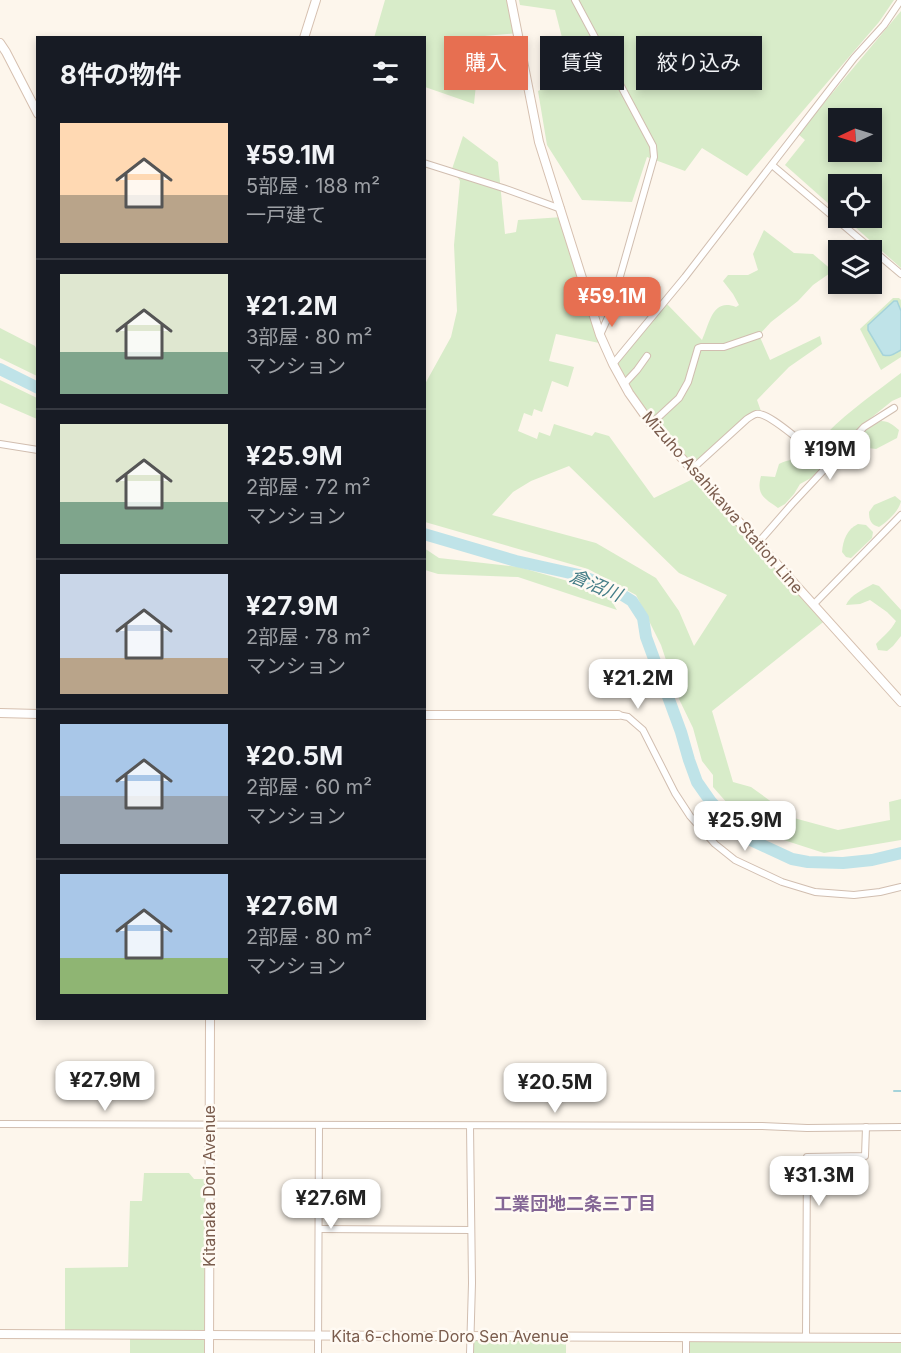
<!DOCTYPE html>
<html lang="ja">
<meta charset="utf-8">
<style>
:root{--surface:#171b24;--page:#20242c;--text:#f1f3f6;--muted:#9ea1a6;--line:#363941;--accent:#e76f51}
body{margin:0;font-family:Inter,"Noto Sans JP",sans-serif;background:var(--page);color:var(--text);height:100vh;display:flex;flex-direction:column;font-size:22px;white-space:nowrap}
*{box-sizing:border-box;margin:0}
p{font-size:20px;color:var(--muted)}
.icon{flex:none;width:33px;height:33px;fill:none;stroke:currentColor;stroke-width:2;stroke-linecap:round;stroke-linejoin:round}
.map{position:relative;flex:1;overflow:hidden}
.panel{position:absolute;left:36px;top:36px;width:390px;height:984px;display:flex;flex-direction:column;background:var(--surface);border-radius:0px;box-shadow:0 3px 9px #0003}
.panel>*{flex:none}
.banner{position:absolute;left:444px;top:36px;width:366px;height:54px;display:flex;gap:12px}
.needle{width:39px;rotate:266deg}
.tools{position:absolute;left:828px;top:108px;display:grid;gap:12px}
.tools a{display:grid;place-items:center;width:54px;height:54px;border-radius:0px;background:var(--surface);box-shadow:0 3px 9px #0003;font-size:30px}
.price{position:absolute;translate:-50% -51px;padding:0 14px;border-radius:12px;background:#fff;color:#222;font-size:20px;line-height:39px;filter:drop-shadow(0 2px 3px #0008)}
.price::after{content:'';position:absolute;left:50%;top:36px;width:18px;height:14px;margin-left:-9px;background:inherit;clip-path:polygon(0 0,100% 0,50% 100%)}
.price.active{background:var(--accent);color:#fff}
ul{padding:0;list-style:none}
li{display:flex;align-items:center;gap:18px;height:150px;padding:0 24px}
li+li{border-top:2px solid var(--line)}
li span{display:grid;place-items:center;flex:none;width:168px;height:120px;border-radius:0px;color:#555}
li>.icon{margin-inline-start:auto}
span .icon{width:72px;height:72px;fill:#fffc;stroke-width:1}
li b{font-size:26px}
h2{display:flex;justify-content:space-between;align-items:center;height:72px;padding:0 24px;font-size:26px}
.pill{padding:0 21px;border-radius:0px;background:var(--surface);box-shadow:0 3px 9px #0003;font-size:21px;line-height:54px}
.pill.active{background:var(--accent);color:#fff}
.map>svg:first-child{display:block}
.green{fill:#d8ecc9;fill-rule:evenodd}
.water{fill:#bfe3e8;stroke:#a5d3da;stroke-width:1.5}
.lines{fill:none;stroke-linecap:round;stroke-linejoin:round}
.stream{stroke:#a5d3da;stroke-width:2}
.river{stroke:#bfe3e8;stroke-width:12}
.street-casing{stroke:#d1beb0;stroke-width:8}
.secondary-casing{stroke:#d6c0b0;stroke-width:10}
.street{stroke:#fff;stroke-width:6}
.secondary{stroke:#fff;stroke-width:8}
.labels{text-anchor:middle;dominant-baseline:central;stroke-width:5;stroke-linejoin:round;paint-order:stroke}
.street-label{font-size:16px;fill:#7a5c4d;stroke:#fffaf3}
.water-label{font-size:18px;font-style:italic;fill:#437c86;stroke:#fffaf3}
.neighbourhood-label{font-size:18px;font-weight:bold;fill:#846695;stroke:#fffaf3}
</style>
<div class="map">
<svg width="901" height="1353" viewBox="0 0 901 1353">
<rect width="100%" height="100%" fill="#fdf6ec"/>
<g class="green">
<path d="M385,0h126l7,33 -45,4 -4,19 9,9 -4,39 -49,-17 -1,-49h-50z"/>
<path d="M519,0h375l-15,22 -132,154 -45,-28 -17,23 -38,-14 -15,45 -50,-2 -35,-55 -9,-54 34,-14 -17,-67 -35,-5z"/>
<path d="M901,11v257l-56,-50h27v-34h-34v28l-53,-47 20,-25 -7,-6zM838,118h34v34h-34z"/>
<path d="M463,136l35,26 7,72 11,-2 2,-12 45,-3 41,127 -48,-10 -7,27 25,6 -6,20 -16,-6 -10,31 -8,-3 -2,7 -8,-3 -6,18 19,8 2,-7 11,4 4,-12 38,12 3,-4 14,4 45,62 43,-21 130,142 -115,92 21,71 18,5 43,31 44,12 52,-10 -1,-18 12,-3v41l-77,13 -74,-24 -37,-42v-12l-11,-14 -9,-33 -14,-29 -18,-54 -25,-50 -48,-26 -163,-47v-138l26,-47 6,-26 -3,-66 6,-64 -8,-12zM569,466l110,107 48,22 -33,51 -15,-35 -23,-33 -60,-35 -104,-28 21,-23 18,-11z"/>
<path d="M764,230l30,23 19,1 20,17 -20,14 -15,16 -27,21 -12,13 11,25 50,-24 2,8 -33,23 -32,33 5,14h-6l-65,56 -40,-46 -38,-60 51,-63 38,39c8,-17 10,-42 34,-33l3,-2 -6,-11 -10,-13 5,-6h20l10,-5 -5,-16z"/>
<path d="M893,298h6l2,2v57l-20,13 -21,-41z"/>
<path d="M0,328l35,18 2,4v26l-37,-18z"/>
<path d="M901,373v24l-9,4 -36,29 -45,48 -11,6 -6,10 -9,10 -7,4c-14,-10 -22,-13 -17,-32l14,1 4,-13c10,-6 18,-2 31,-10 7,-5 11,-15 17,-21 23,-23 49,-41 74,-60z"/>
<path d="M0,380l37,18v21l-37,-16z"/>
<path d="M881,421c8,0 12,4 18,9l-2,8 -21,11 -23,-3 -2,-3 15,-14z"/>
<path d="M895,496l6,5c-2,10 -13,20 -22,26 -8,-2 -10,-7 -10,-15l5,-7z"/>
<path d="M858,524l8,1 7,7 -1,6 -21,20 -5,-1 -4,-5c1,-12 5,-23 16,-28z"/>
<path d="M424,548l15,10 80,9 87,25 11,18 -99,-33 -80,-3 -13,-4z"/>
<path d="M873,584l6,2 22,24v26l-8,10 -6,5 -9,-1 -2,-6c8,-9 14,-12 20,-23l-9,-9 -17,-12 -10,4 -14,1c4,-10 18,-16 27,-21z"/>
<path d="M144,1173h45l5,6h15v174h-79v-18l-65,-1v-66l63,-1 2,-66h12z"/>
<rect x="470" y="1337" width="96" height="16"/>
<path d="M689,1341l212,2v10h-212z"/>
</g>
<path class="water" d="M894,301h3l4,10v39c-7,4 -10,7 -18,5l-15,-25v-5z"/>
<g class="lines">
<path class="stream" d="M894,1091h7"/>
<g class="river">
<path d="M0,369l38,19"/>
<path d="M424,534l92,27 63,14 29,11 24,15 11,17 3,19 35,95 8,28 8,22 14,20 28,29 12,9 41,19 16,3 35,1 29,-3 29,-7"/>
</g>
<g class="street-casing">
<g id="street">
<path d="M575,0l78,146 1,11 -35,123 -5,24 -14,31"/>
<path d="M424,163l79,25 58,21"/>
<path d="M772,165l129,109"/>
<path d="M613,364l72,-87 169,-219 30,-33 17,-25"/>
<path d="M624,384l13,-14 10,-14"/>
<path d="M651,424l28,-26 9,-16 10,-34 3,-1h23l35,-12"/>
<path d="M0,444l38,6"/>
<path d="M691,470l56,-51c3,-2 6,-4 9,-5 10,-2 33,18 42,25"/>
<path d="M758,543l34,-39 72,-77 30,-19"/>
<path d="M813,605l88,-90"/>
<path d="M618,715l10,2 15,13 32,63 15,23 25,28 20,16 47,22 33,10 39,3 26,-3 21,-5"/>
<path d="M0,1124l762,2 45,2 94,-1"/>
<path d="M319,1229l152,1"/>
<path d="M686,1337v16"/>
<path d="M806,1337l1,-180 58,-1 1,-29"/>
<path d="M318,1353l1,-228"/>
<path d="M470,1353l2,-70 -2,-157"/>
</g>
</g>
<g class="secondary-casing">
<g id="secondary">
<path d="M511,0l28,142 61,193 13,29 16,29 22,31 250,278"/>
<path d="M304,38l12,-38"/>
<path d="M0,43l6,9 32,62"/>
<path d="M0,713l38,1"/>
<path d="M424,715h194"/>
<path d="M0,1334l901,4"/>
<path d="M209,1353l1,-335"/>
</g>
</g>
<use href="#street" class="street"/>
<use href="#secondary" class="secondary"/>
</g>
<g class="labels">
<g class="street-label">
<text transform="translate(723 502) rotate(49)">Mizuho Asahikawa Station Line</text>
<text transform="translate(209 1186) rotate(-90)">Kitanaka Dori Avenue</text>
<text x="450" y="1336">Kita 6-chome Doro Sen Avenue</text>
</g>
<g class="water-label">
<text transform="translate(596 585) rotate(23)">倉沼川</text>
</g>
<g class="neighbourhood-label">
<text x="575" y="1203">工業団地二条三丁目</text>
</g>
</g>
</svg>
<div class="tools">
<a><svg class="needle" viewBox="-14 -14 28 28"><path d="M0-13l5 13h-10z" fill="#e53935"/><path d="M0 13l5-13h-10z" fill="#9ea1a6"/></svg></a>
<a><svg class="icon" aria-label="locate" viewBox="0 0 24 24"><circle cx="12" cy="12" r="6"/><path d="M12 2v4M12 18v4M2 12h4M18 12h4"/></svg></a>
<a><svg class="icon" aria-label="layers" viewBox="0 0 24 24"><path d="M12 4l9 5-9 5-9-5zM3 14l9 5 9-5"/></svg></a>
</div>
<b class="price active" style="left:612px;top:328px">¥59.1M</b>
<b class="price" style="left:830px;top:481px">¥19M</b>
<b class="price" style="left:638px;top:710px">¥21.2M</b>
<b class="price" style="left:745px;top:852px">¥25.9M</b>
<b class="price" style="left:105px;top:1112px">¥27.9M</b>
<b class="price" style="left:555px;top:1114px">¥20.5M</b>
<b class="price" style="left:819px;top:1207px">¥31.3M</b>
<b class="price" style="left:331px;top:1230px">¥27.6M</b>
<div class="banner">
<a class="pill active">購入</a>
<a class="pill">賃貸</a>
<a class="pill">絞り込み</a>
</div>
<section class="panel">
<h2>8件の物件<svg class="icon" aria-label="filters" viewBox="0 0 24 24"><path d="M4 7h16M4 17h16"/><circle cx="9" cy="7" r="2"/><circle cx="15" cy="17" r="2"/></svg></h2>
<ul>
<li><span style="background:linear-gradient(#ffd9b3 60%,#b9a48a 0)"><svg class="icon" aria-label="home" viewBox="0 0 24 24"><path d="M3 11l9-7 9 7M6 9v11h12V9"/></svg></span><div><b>¥59.1M</b><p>5部屋 · 188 m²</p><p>一戸建て</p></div></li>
<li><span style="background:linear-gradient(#dfe7d0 65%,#7fa58c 0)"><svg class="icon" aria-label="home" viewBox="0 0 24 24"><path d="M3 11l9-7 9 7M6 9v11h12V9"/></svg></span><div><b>¥21.2M</b><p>3部屋 · 80 m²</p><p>マンション</p></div></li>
<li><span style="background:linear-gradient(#dfe7d0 65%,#7fa58c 0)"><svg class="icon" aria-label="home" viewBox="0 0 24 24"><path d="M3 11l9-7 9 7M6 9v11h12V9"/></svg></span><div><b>¥25.9M</b><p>2部屋 · 72 m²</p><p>マンション</p></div></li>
<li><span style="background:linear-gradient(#c9d6e8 70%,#b9a48a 0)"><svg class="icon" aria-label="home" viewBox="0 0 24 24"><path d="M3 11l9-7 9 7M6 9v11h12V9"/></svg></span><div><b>¥27.9M</b><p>2部屋 · 78 m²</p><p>マンション</p></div></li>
<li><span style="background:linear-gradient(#a9c7e8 60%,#9aa5b1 0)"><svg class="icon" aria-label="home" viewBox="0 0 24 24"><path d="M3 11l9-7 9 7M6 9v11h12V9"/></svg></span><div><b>¥20.5M</b><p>2部屋 · 60 m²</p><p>マンション</p></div></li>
<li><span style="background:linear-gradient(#a9c7e8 70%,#8fb573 0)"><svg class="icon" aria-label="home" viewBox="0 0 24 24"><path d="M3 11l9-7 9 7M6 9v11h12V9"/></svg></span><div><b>¥27.6M</b><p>2部屋 · 80 m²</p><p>マンション</p></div></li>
</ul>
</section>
</div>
